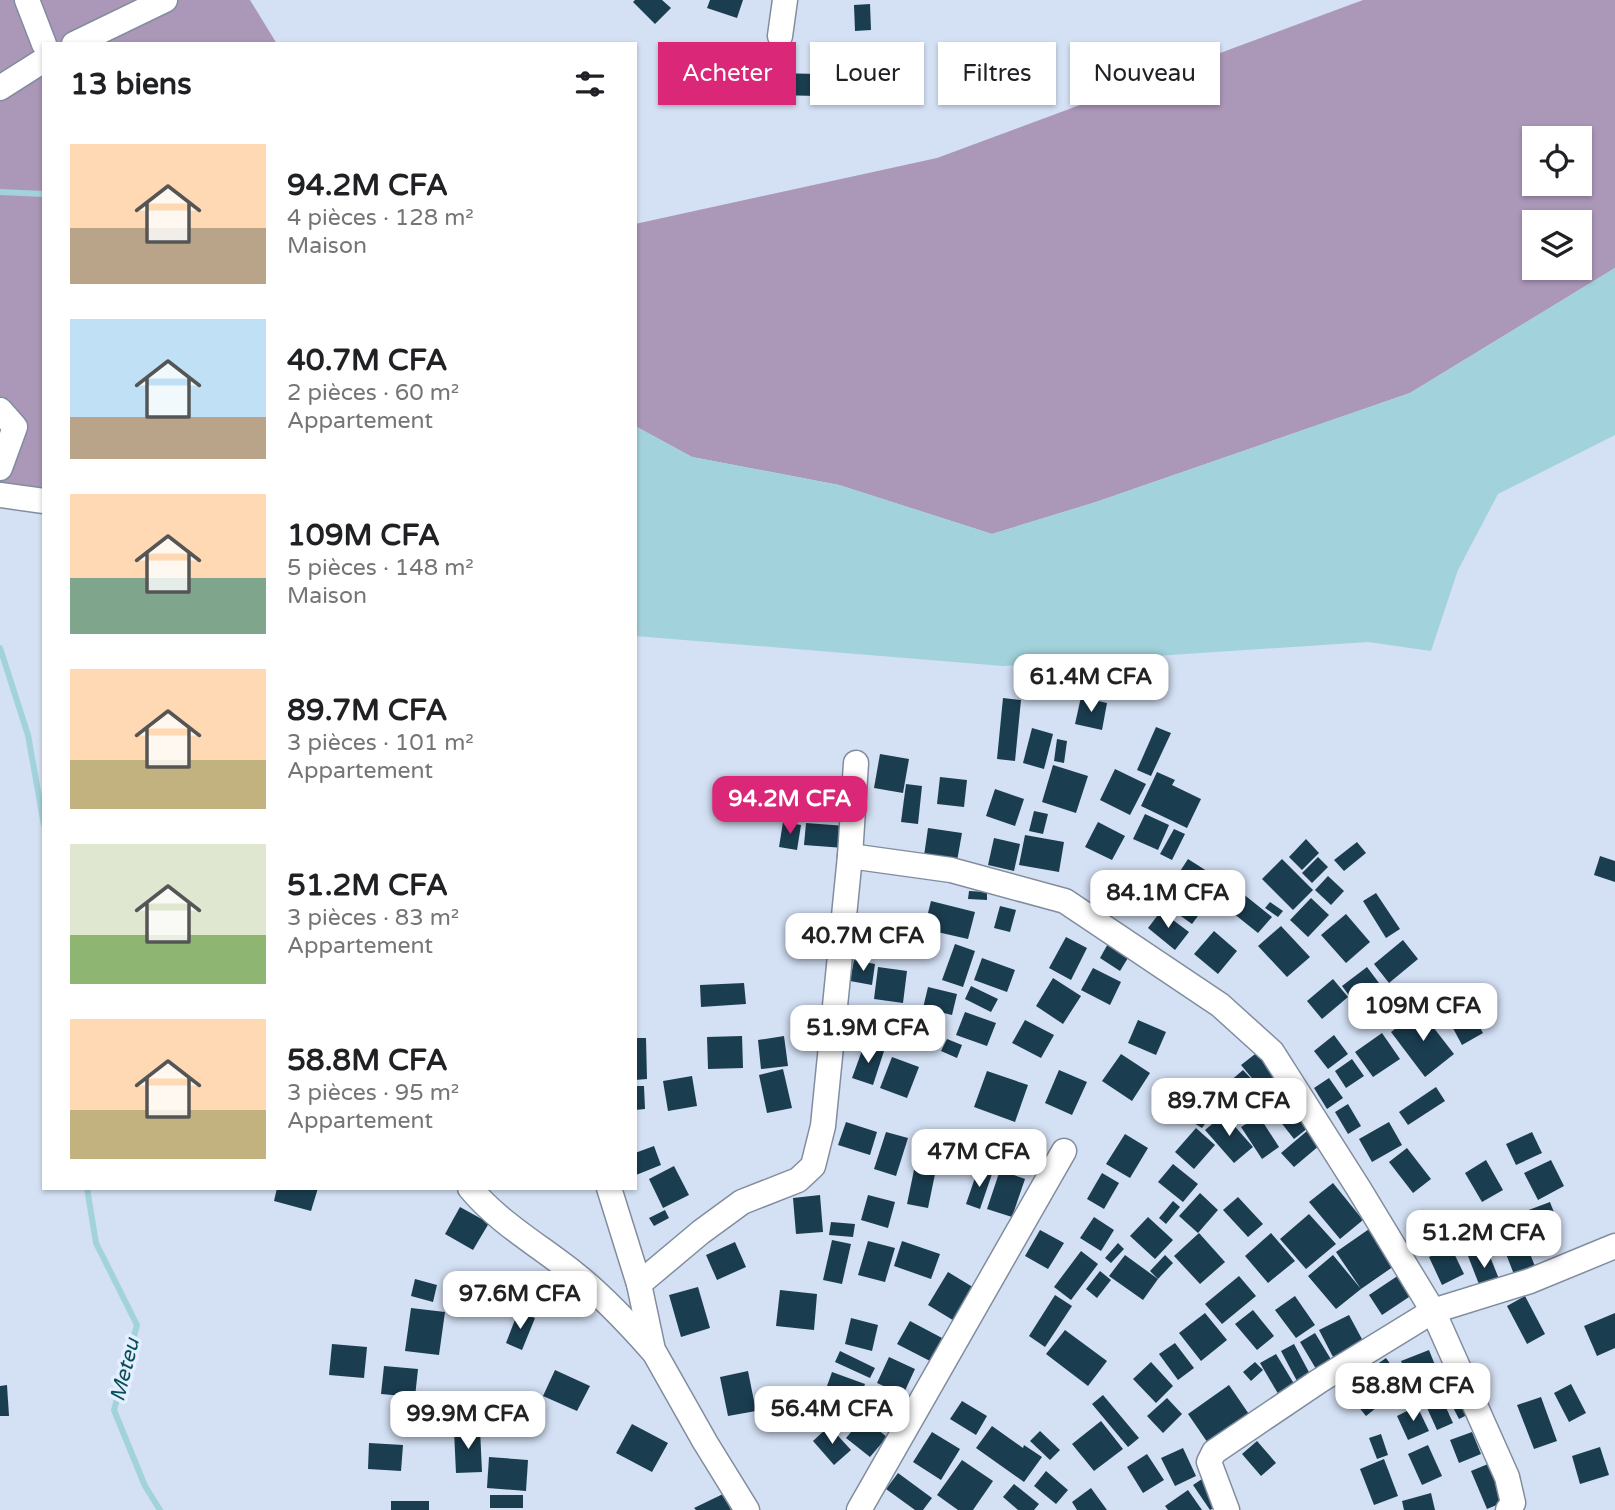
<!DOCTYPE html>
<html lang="fr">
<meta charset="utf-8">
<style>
:root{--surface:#fff;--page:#f2f2f2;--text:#202124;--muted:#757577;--accent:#db2777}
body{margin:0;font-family:"Varela Round",sans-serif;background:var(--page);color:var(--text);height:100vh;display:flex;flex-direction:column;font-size:26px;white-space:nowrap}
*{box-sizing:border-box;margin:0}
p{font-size:23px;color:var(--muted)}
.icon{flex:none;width:38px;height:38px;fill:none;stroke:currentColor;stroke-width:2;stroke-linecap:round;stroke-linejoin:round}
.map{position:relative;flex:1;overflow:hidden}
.details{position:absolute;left:42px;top:42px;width:595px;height:1148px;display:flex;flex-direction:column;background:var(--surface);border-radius:0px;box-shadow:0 2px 5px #0004}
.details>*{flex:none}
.hud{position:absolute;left:658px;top:42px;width:665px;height:63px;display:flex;gap:14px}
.tools{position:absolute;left:1522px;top:126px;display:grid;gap:14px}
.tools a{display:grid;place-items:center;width:70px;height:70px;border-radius:0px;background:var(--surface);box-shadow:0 2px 5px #0004;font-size:35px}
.price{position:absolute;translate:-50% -60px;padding:0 16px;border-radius:14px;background:#fff;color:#222;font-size:23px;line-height:46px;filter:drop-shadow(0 2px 4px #0008)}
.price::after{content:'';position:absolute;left:50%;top:42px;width:21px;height:16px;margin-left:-10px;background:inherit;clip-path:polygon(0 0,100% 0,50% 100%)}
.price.active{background:var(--accent);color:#fff}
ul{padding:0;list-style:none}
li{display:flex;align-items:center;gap:21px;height:175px;padding:0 28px}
li span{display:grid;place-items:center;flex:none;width:196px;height:140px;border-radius:0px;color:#555}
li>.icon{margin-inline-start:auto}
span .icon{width:84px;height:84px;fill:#fffc;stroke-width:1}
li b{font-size:30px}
h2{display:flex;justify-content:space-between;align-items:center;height:84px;padding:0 28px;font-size:30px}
.tag{padding:0 24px;border-radius:0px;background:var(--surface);box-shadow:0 2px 5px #0004;font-size:24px;line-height:63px}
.tag.active{background:var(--accent);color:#fff}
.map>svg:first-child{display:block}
.forest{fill:#ab97b8;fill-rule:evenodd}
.water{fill:#a2d2db}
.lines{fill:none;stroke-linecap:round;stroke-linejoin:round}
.stream{stroke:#a2d2db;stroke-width:6}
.building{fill:#1b3d50}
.minor-casing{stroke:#818d9f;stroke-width:27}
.minor{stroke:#fff;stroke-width:24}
.labels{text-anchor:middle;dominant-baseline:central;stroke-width:7;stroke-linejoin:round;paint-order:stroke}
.water-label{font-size:21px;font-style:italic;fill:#064f58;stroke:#e4eefe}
</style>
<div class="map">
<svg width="1615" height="1510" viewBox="0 0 1615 1510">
<rect width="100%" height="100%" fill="#d4e1f5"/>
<g class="forest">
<path d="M0,0h250l27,44h-233v468l-44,-15z"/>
<path d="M1363,0h252v268l-205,125 -314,109 -104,32 -153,-49 -147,-28 -57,-31v-202l302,-66zM1535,138h45v46h-45zM1535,222h45v46h-45z"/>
</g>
<path class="water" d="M1615,268v167l-117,59 -40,76 -27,81 -63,-9 -365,24 -368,-30v-210l57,31 147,28 153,49 104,-32 314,-109z"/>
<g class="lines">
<g class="stream">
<path d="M0,192l44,2"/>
<path d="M0,648l28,87 16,90"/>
<path d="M87,1188l9,55 41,82 -23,85 31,76 15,24"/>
</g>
</g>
<g class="building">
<path d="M635,0h27l9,8 -16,16 -22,-22z"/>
<path d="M710,0h33l-6,18 -30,-10z"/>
<path d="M870,4l1,26 -16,1 -1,-26z"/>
<path d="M713,67l29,3 -2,20 -30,-3z"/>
<path d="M777,73l40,1v22l-40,-1z"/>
<path d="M1081,697l26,6 -5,27 -27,-6z"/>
<path d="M1003,698l18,2 -6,61 -18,-2z"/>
<path d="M1156,727l15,6 -20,43 -14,-6z"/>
<path d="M1032,728l21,6 -9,35 -21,-6z"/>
<path d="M1057,739l10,2 -3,22 -10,-2z"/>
<path d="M880,754l29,5 -6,34 -29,-5z"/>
<path d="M1053,765l35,11 -12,37 -34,-11z"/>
<path d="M1115,769l31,15 -16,31 -30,-15z"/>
<path d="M1157,772l18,8 -3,5 29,14 -14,29 -46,-22z"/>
<path d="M940,777l27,3 -3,27 -27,-3z"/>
<path d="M906,784l16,2 -4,38 -17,-2z"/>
<path d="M995,789l29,10 -9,27 -29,-10z"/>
<path d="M1034,811l14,3 -5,20 -14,-3z"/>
<path d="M1145,814l24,11 -11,25 -25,-11z"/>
<path d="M783,822l18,3 -4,25 -18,-3z"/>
<path d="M1098,822l27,14 -13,24 -27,-13z"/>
<path d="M806,823l40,3 -2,22 -40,-3z"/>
<path d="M928,828l34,5 -5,28 -33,-5z"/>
<path d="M1174,829l11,5 -13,26 -12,-6z"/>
<path d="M1025,835l39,7 -5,30 -40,-7z"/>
<path d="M994,838l26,6 -6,27 -26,-6z"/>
<path d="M1306,839l13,14 -17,17 -13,-13z"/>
<path d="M1357,842l9,11 -22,18 -10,-11z"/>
<path d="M1600,856l15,5v21l-21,-7z"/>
<path d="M1318,857l10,10 -16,16 -10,-10z"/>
<path d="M1188,859l22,14 -12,20 -23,-14z"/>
<path d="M1282,859l31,31 -20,20 -31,-31z"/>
<path d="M1215,872l11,7 -18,24 -10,-7z"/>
<path d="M1328,876l16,15 -13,14 -16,-15z"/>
<path d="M1174,883l32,22 -14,19 -31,-22z"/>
<path d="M969,891l18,1v8l-19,-1z"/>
<path d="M1242,893l30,24 -14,16 -30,-24z"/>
<path d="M1376,893l24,36 -14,9 -23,-37z"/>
<path d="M1311,898l18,17 -21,22 -18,-17z"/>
<path d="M931,901l44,11 -7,27 -44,-10z"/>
<path d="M1270,902l13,9 -5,6 -13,-9z"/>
<path d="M1000,906l16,4 -6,22 -16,-4z"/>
<path d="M1161,911l28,21 -14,18 -27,-22z"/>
<path d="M1346,914l24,28 -24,21 -25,-28z"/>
<path d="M1281,926l29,31 -23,20 -29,-31z"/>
<path d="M1214,931l23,20 -19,23 -24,-20z"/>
<path d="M1066,937l21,11 -16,32 -22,-12z"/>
<path d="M1110,940l21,13 -11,18 -20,-13z"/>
<path d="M1403,940l15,19 -29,24 -15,-19z"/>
<path d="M955,944l20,7 -12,36 -21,-7z"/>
<path d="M982,958l33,12 -8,22 -33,-12z"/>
<path d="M854,960l21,4 -3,21 -22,-4z"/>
<path d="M878,967l29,4 -4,32 -29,-4z"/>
<path d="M1367,967l24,32 -25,19 -24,-32z"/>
<path d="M1093,968l28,14 -11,23 -29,-15z"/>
<path d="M1053,978l28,18 -18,28 -27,-18z"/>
<path d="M1333,979l15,18 -26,22 -15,-18z"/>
<path d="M744,983l2,21 -45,3 -1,-22z"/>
<path d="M971,986l27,13 -7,13 -26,-13z"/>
<path d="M928,987l29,7 -5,21 -29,-7z"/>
<path d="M1468,1006l15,27 -21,12 -15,-28z"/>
<path d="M1420,1010l34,44 -29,23 -34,-45z"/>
<path d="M965,1012l31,11 -9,23 -31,-11z"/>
<path d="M1025,1020l29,15 -13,23 -29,-15z"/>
<path d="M1138,1020l28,12 -10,23 -28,-12z"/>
<path d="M1382,1033l18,26 -27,18 -18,-25z"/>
<path d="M1334,1035l14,19 -20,15 -14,-18z"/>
<path d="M742,1036l1,32 -35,1 -1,-32z"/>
<path d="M784,1036l4,30 -27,3 -3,-29z"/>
<path d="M635,1038h11l1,41 -12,1z"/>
<path d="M947,1039l15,6 -5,13 -16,-7z"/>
<path d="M864,1045l20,6 -11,34 -21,-7z"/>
<path d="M1259,1051l29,35 -18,15 -3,-5 -30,26 -23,-27 29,-25 18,19 -20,-24z"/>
<path d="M1121,1054l29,19 -18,28 -30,-20z"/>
<path d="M892,1057l27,10 -12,31 -27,-10z"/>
<path d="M1352,1059l12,17 -18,12 -11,-17z"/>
<path d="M783,1069l9,39 -25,5 -8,-38z"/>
<path d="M1059,1070l28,12 -15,33 -27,-12z"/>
<path d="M987,1071l41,14 -13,37 -41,-15z"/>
<path d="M692,1076l5,30 -29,5 -5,-30z"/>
<path d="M1329,1078l14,20 -16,11 -13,-21z"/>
<path d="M635,1086h9l1,23 -10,1z"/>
<path d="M1436,1087l9,14 -37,24 -9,-13z"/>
<path d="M1291,1097l22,27 -19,15 -22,-28z"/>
<path d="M1211,1101l7,5 -16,22 -8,-5z"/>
<path d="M1348,1104l13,22 -13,8 -13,-22z"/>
<path d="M1224,1114l29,33 -19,16 -29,-33z"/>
<path d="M1259,1116l20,31 -17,12 -21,-32z"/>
<path d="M846,1122l31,10 -7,23 -32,-10z"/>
<path d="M1389,1122l13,23 -30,17 -13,-23z"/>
<path d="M1196,1128l19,17 -21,24 -19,-17z"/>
<path d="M979,1130l27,10 -8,24 -28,-10z"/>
<path d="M1307,1131l13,14 -26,22 -13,-14z"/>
<path d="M886,1132l22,6 -12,38 -22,-7z"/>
<path d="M1532,1132l10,21 -26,12 -10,-21z"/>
<path d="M1125,1134l23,14 -18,30 -24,-14z"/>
<path d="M654,1146l7,19 -25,10 -1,-22z"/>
<path d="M1407,1148l24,31 -18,14 -24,-31z"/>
<path d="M1486,1160l17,30 -21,12 -17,-29z"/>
<path d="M1551,1160l13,26 -26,14 -14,-27z"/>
<path d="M1173,1164l25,20 -15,18 -25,-20z"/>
<path d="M674,1166l15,29 -26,13 -14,-29z"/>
<path d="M978,1169l14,5 -12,35 -14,-5z"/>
<path d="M914,1170l21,4 -7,34 -21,-4z"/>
<path d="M1000,1170l25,9 -13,38 -25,-8z"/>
<path d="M1102,1173l17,10 -15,26 -17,-10z"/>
<path d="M1333,1183l30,37 -23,19 -31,-37z"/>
<path d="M277,1188h41l-7,23 -37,-10z"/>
<path d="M1200,1193l18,17 -20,23 -19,-17z"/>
<path d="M820,1195l3,37 -27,2 -3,-36z"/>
<path d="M868,1195l27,7 -7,26 -27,-8z"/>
<path d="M1238,1197l25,27 -15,13 -25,-27z"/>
<path d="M1173,1201l7,6 -14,17 -7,-6z"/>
<path d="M1550,1202l8,21 -27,10 -8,-21z"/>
<path d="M460,1207l29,16 -16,27 -28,-16z"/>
<path d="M665,1210l4,8 -15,8 -5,-8z"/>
<path d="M1309,1214l27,30 -30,25 -26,-30z"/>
<path d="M1094,1217l20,13 -13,21 -21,-13z"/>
<path d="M1148,1217l25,23 -18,19 -25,-23z"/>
<path d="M1452,1218l9,20 -18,9 -10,-20z"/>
<path d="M1500,1219l6,12 -23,10 -5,-12z"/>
<path d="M831,1222l24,2 -2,13 -24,-2z"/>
<path d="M1372,1227l25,37 -36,25 -25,20 -28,-33 25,-21 28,34 -25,-37z"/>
<path d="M1040,1230l24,13 -16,26 -23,-13z"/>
<path d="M1199,1233l26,29 -25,22 -26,-28z"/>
<path d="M1271,1233l24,28 -27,22 -23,-27z"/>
<path d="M1522,1233l14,36 -21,8 -14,-36z"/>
<path d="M832,1240l19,4 -9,40 -19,-4z"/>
<path d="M868,1241l27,7 -10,34 -27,-7z"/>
<path d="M902,1241l38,13 -9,25 -37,-13z"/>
<path d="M735,1242l11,25 -29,13 -11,-25z"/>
<path d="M1118,1243l6,6 -13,14 -6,-5z"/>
<path d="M1451,1247l13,27 -22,11 -13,-28z"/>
<path d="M1487,1249l14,35 -19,8 -14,-36z"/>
<path d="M1081,1251l17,13 -27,36 -17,-13z"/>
<path d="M1125,1255l33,24 -15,21 -34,-24z"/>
<path d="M1165,1255l8,8 -15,16 -8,-8z"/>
<path d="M1100,1271l11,9 -14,18 -11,-9z"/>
<path d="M948,1272l28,17 -20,33 -28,-17z"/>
<path d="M1399,1275l13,20 -30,20 -13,-20z"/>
<path d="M1239,1276l17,20 -34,28 -17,-20z"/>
<path d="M415,1279l22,6 -4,17 -22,-6z"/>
<path d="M698,1287l12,41 -29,9 -12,-42z"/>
<path d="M780,1290l37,4 -3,36 -38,-4z"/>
<path d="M1055,1295l17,11 -27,41 -16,-11z"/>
<path d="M1295,1296l20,29 -19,13 -21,-28z"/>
<path d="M1525,1296l20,38 -18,10 -20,-38z"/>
<path d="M411,1308l34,4 -6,43 -34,-4z"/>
<path d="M1253,1310l21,26 -17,14 -22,-26z"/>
<path d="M518,1312l17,6 -13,32 -16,-7z"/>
<path d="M1205,1313l22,27 -26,21 -22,-28z"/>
<path d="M1615,1313v35l-18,8 -13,-30z"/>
<path d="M1349,1315l14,26 -30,16 -14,-27z"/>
<path d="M851,1318l27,7 -6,26 -27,-7z"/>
<path d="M910,1321l32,17 -12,23 -33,-17z"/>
<path d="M1065,1330l42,31 -19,25 -42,-32z"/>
<path d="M1315,1333l20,33 -16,8 -19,-32z"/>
<path d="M1175,1343l19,25 -16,12 -19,-26z"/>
<path d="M332,1344l35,3 -3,31 -35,-3z"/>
<path d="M1294,1344l17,32 -13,7 -17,-32z"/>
<path d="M1429,1350l10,25 -27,11 -11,-25z"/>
<path d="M840,1351l35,17 -5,10 -35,-16z"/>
<path d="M1276,1354l20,33 -16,10 -20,-34z"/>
<path d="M889,1357l26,12 -12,26 -26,-12z"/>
<path d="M1386,1358l21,29 -17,12 -21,-29z"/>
<path d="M1151,1362l22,24 -17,17 -23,-24z"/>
<path d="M1255,1362l8,8 -12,11 -8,-9z"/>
<path d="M384,1366l34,3 -3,28 -34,-3z"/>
<path d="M555,1370l35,16 -13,25 -34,-15z"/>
<path d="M748,1371l8,40 -28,5 -8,-39z"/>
<path d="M832,1372l33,12 -11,28 -32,-12z"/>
<path d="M1364,1373l22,27 -20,16 -22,-27z"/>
<path d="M1440,1375l3,8 -14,7 -4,-8z"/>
<path d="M1457,1381l16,31 -14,7 -16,-31z"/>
<path d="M1571,1384l15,29 -17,9 -15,-29z"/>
<path d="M7,1385l2,31h-9v-30z"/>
<path d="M1229,1385l24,35 -41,29 -24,-35z"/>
<path d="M873,1387l28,18 -14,22 -28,-18z"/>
<path d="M782,1391l5,21 -22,5 -5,-21z"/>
<path d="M1439,1392l14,31 -16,7 -14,-31z"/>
<path d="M1103,1395l36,43 -11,9 -36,-43z"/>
<path d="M1541,1397l16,44 -23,8 -17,-44z"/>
<path d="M1167,1398l15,16 -19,19 -16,-17z"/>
<path d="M962,1401l25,15 -11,19 -26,-16z"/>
<path d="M1417,1406l12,25 -21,9 -11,-24z"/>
<path d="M863,1418l24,19 -17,20 -24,-19z"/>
<path d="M1101,1421l22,28 -29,22 -22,-27z"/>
<path d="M632,1424l36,19 -16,29 -36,-19z"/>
<path d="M829,1426l22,24 -17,15 -21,-24z"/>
<path d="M992,1426l31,22 1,-3 18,12 -18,25 -48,-34z"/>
<path d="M480,1429l2,43 -26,1 -2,-42z"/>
<path d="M1040,1431l20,19 -10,10 -20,-19z"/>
<path d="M932,1432l28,17 -19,31 -28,-18z"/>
<path d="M1472,1432l9,22 -22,9 -9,-23z"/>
<path d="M1381,1434l7,21 -11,4 -8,-21z"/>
<path d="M1257,1441l19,22 -15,13 -19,-22z"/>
<path d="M369,1443l34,2 -2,26 -33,-2z"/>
<path d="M1428,1445l14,31 -20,9 -14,-31z"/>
<path d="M1600,1447l9,28 -29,9 -8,-28z"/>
<path d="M1183,1448l13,28 -21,10 -14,-28z"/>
<path d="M1147,1454l17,26 -21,13 -16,-26z"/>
<path d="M489,1457l39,3 -2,31 -39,-3z"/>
<path d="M1384,1459l14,37 -24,9 -14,-36z"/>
<path d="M962,1460l31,21 -20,29h-15l-21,-15z"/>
<path d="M1488,1464l16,38 -17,7 -16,-38z"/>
<path d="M1046,1471l22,19 -12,14 -22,-18z"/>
<path d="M898,1473l34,25 -9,12h-8l-29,-21z"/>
<path d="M1202,1479l16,26 -8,5 -17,-25z"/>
<path d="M1014,1484l25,20 -5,6h-16l-15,-13z"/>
<path d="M1091,1488l16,22h-30l-5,-8z"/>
<path d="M1188,1490l14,20h-34l-3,-4z"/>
<path d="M1431,1493l4,17h-31l-2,-9z"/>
<path d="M723,1494l8,16h-35l-2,-2z"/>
<rect x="490" y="1495" width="33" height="13"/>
<rect x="391" y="1501" width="38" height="9"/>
</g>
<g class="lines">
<g class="minor-casing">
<g id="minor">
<path d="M27,0l17,44"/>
<path d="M780,36l5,-36"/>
<path d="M74,44l91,-44"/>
<path d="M0,88l44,-28"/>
<path d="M0,410l15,17 -15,41"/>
<path d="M0,495l44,6"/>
<path d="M850,856l101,14 114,31 155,104 52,47 87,137 74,122 74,166 6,26 -5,7"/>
<path d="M470,1188c29,35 70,58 105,86 29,23 53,49 77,76"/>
<path d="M609,1188l30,96 14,66 52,92 42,68"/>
<path d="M639,1284l62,-52 41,-30 56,-22 15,-14 10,-40 27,-270 6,-93"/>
<path d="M859,1510l205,-359"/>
<path d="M1227,1510l-18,-48 5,-10 105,-71 114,-70 97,-30 85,-35"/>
</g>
</g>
<use href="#minor" class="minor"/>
</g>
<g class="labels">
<g class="water-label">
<text transform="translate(125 1370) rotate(-76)">Meteu</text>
</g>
</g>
</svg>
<div class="tools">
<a><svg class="icon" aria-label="locate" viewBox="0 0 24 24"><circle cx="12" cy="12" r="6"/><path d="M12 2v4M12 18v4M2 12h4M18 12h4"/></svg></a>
<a><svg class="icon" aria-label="layers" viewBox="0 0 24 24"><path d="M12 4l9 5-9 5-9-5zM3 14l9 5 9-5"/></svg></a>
</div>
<b class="price" style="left:1091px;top:714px">61.4M CFA</b>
<b class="price active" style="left:790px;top:836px">94.2M CFA</b>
<b class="price" style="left:1168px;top:930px">84.1M CFA</b>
<b class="price" style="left:863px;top:973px">40.7M CFA</b>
<b class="price" style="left:1423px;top:1043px">109M CFA</b>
<b class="price" style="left:868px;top:1065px">51.9M CFA</b>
<b class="price" style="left:1229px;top:1138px">89.7M CFA</b>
<b class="price" style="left:979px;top:1189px">47M CFA</b>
<b class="price" style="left:1484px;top:1270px">51.2M CFA</b>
<b class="price" style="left:520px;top:1331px">97.6M CFA</b>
<b class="price" style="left:1413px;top:1423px">58.8M CFA</b>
<b class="price" style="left:832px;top:1446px">56.4M CFA</b>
<b class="price" style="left:468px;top:1451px">99.9M CFA</b>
<div class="hud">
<a class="tag active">Acheter</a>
<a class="tag">Louer</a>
<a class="tag">Filtres</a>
<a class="tag">Nouveau</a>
</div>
<section class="details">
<h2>13 biens<svg class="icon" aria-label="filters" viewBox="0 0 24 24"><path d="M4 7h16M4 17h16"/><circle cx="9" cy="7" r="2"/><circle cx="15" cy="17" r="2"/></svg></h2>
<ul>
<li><span style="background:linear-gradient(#ffd9b3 60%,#b9a48a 0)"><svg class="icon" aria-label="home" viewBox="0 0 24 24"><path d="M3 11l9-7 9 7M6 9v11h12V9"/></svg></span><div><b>94.2M CFA</b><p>4 pièces · 128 m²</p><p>Maison</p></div></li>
<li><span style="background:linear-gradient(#bfe0f5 70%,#b9a48a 0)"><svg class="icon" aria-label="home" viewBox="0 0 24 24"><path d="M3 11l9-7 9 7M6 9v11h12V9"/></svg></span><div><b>40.7M CFA</b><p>2 pièces · 60 m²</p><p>Appartement</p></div></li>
<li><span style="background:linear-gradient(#ffd9b3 60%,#7fa58c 0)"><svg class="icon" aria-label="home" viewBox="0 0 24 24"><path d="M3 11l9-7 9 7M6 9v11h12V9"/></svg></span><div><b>109M CFA</b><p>5 pièces · 148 m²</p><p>Maison</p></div></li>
<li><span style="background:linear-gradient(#ffd9b3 65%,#c2b280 0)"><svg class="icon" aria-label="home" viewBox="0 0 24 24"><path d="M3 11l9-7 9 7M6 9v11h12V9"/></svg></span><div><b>89.7M CFA</b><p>3 pièces · 101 m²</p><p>Appartement</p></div></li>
<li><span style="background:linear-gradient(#dfe7d0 65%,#8fb573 0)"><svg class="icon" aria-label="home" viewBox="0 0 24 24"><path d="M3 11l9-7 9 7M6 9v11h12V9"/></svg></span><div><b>51.2M CFA</b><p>3 pièces · 83 m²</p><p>Appartement</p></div></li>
<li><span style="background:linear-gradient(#ffd9b3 65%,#c2b280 0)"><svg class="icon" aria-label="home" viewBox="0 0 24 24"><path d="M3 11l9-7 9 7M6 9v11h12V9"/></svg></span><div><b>58.8M CFA</b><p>3 pièces · 95 m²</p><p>Appartement</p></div></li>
</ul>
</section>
</div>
